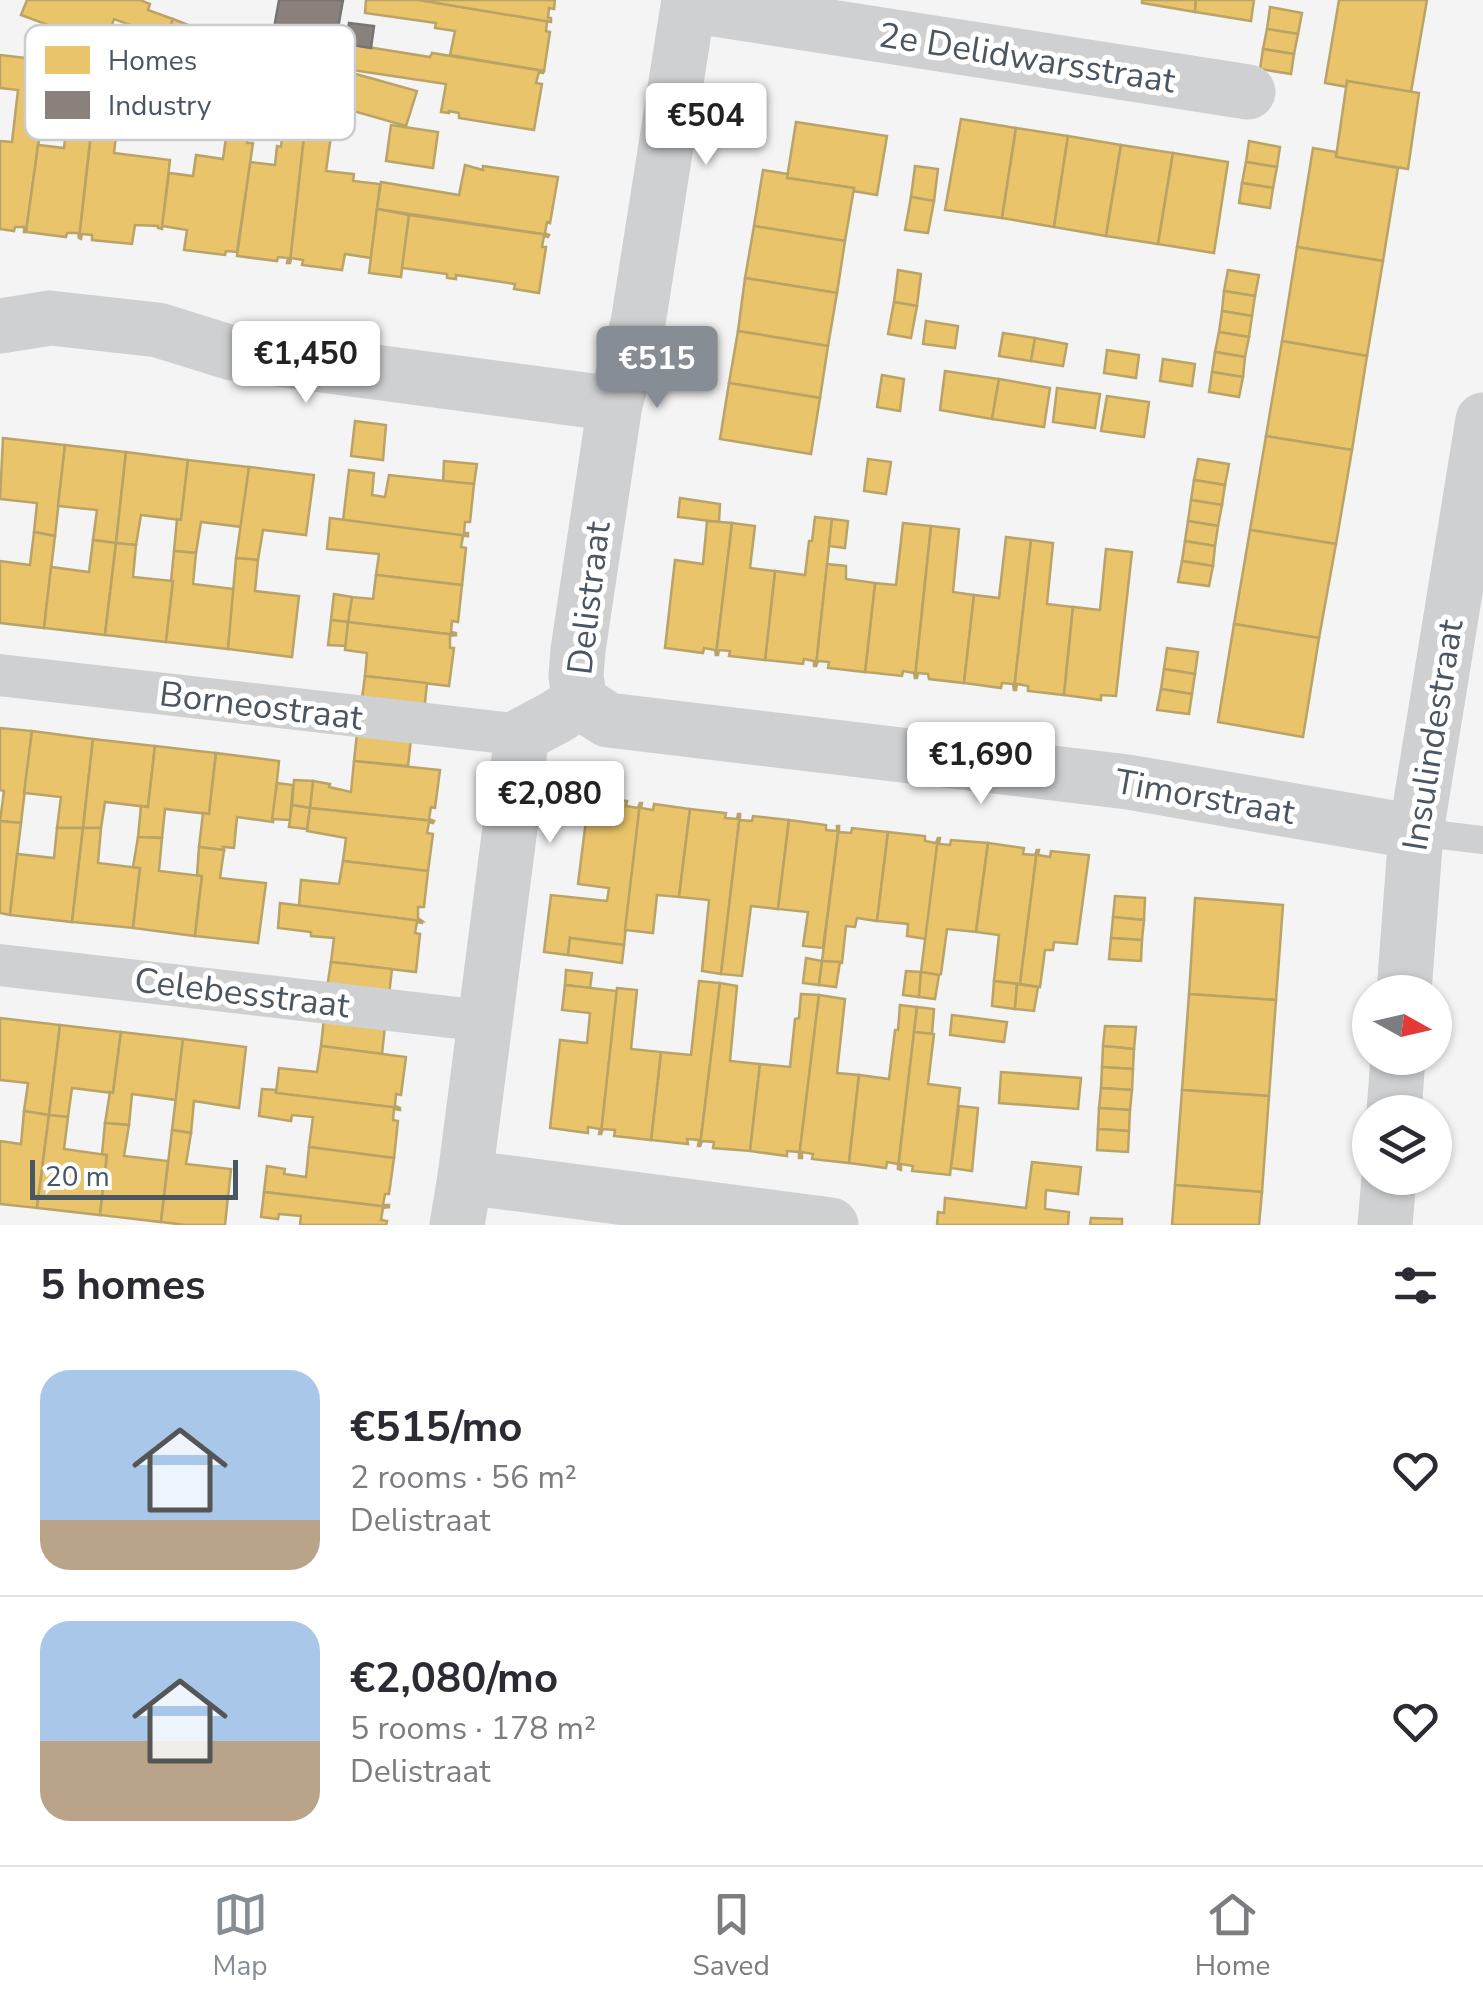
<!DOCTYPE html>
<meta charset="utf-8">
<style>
:root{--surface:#fff;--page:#f2f2f3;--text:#2b2b33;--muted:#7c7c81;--line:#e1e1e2;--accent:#868d94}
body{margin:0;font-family:"Nunito Sans",sans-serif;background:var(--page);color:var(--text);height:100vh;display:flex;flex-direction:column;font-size:38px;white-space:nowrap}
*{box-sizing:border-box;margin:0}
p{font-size:32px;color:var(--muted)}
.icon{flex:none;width:55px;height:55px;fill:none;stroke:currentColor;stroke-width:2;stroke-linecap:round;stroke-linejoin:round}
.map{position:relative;height:1225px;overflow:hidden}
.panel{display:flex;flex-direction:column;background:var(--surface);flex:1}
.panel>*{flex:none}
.needle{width:65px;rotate:98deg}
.controls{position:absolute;left:1352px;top:975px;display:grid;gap:20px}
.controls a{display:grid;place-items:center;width:100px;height:100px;border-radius:50%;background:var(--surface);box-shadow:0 2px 8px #0004;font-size:50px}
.scale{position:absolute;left:30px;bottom:25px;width:208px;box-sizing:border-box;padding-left:10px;border:5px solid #4a5661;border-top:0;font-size:28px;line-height:35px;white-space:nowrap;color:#4a5661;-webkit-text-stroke:8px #fff;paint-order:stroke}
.price{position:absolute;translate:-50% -85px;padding:0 22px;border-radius:10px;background:#fff;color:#222;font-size:32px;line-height:65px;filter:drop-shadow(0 2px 5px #0008)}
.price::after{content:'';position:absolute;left:50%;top:60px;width:30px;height:22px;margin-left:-15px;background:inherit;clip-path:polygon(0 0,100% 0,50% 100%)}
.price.on{background:var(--accent);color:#fff}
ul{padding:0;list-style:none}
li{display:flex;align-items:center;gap:30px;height:250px;padding:0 40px}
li+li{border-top:2px solid var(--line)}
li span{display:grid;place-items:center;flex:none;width:280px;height:200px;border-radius:30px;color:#555}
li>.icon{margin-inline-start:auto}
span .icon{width:120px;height:120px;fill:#fffc;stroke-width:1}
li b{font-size:42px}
h2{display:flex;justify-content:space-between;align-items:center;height:120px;padding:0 40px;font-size:42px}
.menu{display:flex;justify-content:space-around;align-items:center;height:140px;border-top:2px solid var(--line);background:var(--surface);font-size:28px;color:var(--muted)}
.menu a{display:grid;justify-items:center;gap:5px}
.menu .on{color:var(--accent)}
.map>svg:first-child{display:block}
.homes{fill:#e9c46a;stroke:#b9a367;stroke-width:2.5}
.industry{fill:#8a817c;stroke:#777474;stroke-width:2.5}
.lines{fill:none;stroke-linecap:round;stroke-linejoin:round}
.service{stroke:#ced0d2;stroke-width:28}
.pedestrian{stroke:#ced0d2;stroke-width:42}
.minor{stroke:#ced0d2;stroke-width:55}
.labels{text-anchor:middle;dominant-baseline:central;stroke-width:10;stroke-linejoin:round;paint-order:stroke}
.street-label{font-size:35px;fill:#4a5661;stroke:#fff}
.key{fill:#fff;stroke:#c9ccd0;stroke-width:2.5}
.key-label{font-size:28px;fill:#4a5661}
</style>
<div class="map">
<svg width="1483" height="1225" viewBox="0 0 1483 1225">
<rect width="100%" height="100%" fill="#f4f4f4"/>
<g class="homes">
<path d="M27,0h113l10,4 -2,6 25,9 -7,19 -52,-19 -9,27 -84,-31z"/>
<path d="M366,0h53l128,21 -1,10 4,1 -6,39 -94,-16 5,-24 -20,-3 1,-5 -71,-10z"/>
<path d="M419,0h136l-1,9 -5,-1 -1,10h3v4z"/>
<path d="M1142,0h54l-1,12 -53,-9z"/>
<path d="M1196,0h58l-3,21 -56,-9z"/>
<path d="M1339,0h88l-16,92 -64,-11v6l-22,-4z"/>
<path d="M1270,7l32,6 -4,21 -31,-5z"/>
<path d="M173,19l40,16 -7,18 -40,-15z"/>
<path d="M1267,29l31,5 -4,20 -31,-5z"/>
<path d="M355,45l75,12 2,-4 112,18 -1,2 -4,-1 -3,11 6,1 -8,46 -75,-12v-5l-10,-2v2l-8,-1 5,-28 -94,-14z"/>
<path d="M1263,49l31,5 -3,20 -31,-5z"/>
<path d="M0,55l44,5 -7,59h5l-16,113h-2v-5h-9l-1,4 -14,-2v-88l12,1 6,-52 -18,-2z"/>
<path d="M356,74l61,17 -11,35 -60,-17z"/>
<path d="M1347,81l72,12 -11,76 -72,-12z"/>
<path d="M97,82l25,3 -8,68 56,7 -8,69 -4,-1v-2l-23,-1 -3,19 -40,-4v-5l-10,-1 -1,5 -2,-1z"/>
<path d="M74,95l21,2 -16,141 -1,-5h-11l-1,4 -40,-5 12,-87 26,3 3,-26 4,1z"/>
<path d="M286,98l22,3 -18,162h-3l1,-5 -10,-1 -1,4 -40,-5 13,-94 25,3 2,-19 4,1z"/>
<path d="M308,101l26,3 12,5 -3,21 -11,-1 -6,42 28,3 -1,7 27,3 -9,74 -26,-4 -3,16 -40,-5 1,-5 -12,-2 -1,5z"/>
<path d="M229,115l21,3 -3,25h6l-16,109 -11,-1 -1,4 -41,-5 3,-20 -25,-4 7,-53 24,3 3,-21 27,4z"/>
<path d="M961,119l55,9 -14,90 -57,-8z"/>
<path d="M796,122l91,14 -10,59 -24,-4 1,-3 -67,-10z"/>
<path d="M391,125l47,7 -5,36 -47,-7z"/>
<path d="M1016,128l52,8 -14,91 -52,-9z"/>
<path d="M1068,136l53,9 -15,91 -52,-9z"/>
<path d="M1249,141l31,6 -3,20 -31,-5z"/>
<path d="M1121,145l52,8 -15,91 -52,-8z"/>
<path d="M1313,148l23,4v5l62,11 -15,93 -86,-14z"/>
<path d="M1173,153l55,9 -14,91 -56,-9z"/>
<path d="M1246,162l31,5 -4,21 -31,-5z"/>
<path d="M465,165l18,5v-4l75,11 -8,46 -3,-1 -2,11 4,2 -172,-26 4,-27 78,13z"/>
<path d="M915,166l23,3 -4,32 -23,-4z"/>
<path d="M763,170l25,4 -1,4 67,10 -9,53 -91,-15z"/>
<path d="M1242,183l31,5 -3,20 -31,-5z"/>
<path d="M911,197l23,4 -6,32 -23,-3z"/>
<path d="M377,209l32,6 -8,62 -32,-4z"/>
<path d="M409,215l140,20 -1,2 -4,-1 -2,11h4l-7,46 -25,-4 1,-5 -59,-9v4l-9,-1v-4l-45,-6z"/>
<path d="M754,226l91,15 -8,52 -92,-15z"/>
<path d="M1297,247l86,14 -16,95 -85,-15z"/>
<path d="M898,270l23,4 -4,32 -23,-4z"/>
<path d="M1228,270l31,5 -4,21 -31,-5z"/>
<path d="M745,278l92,15 -9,53 -90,-15z"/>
<path d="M1224,291l31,5 -3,20 -30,-5z"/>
<path d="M894,302l23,4 -6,32 -23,-4z"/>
<path d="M1222,311l30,5 -3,21 -30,-5z"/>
<path d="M926,321l32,5 -3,22 -32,-4z"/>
<path d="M738,331l90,15 -8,52 -91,-15z"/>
<path d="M1219,332l30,5 -4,20 -30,-5z"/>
<path d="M1003,333l32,5 -4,23 -32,-5z"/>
<path d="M1035,338l32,6 -4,22 -32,-5z"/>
<path d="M1282,341l85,15 -15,94 -86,-14z"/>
<path d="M1107,350l32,5 -3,23 -32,-5z"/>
<path d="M1215,352l30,5 -2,20 -31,-5z"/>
<path d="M1163,359l32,5 -3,22 -32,-5z"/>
<path d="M945,371l54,8 -7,40 -52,-9z"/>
<path d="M1212,372l31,5 -4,20 -30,-5z"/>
<path d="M882,375l22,4 -4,32 -23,-4z"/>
<path d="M999,379l51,9 -6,39 -52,-8z"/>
<path d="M729,383l91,15 -9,56 -91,-15z"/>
<path d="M1057,388l43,6 -5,34 -42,-6z"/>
<path d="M1107,396l42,6 -5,35 -43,-6z"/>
<path d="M355,421l31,4 -3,35 -32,-4z"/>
<path d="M1266,436l86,14 -16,94 -86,-14z"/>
<path d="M3,438l62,7 -10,91 -21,-4 3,-29 -37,-4z"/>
<path d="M65,445l61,7 -10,91 -23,-3 4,-30 -39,-4z"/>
<path d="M126,452l62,8 -7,60 -40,-5 -5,30 -20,-2z"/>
<path d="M868,459l23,3 -5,32 -22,-3z"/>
<path d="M1198,459l31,5 -4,21 -31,-5z"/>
<path d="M188,460l61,7 -7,60 -41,-5 -5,31 -22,-2 3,-32 4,1z"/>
<path d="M444,461l33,3 -3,20 -31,-3z"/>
<path d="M249,467l65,8 -8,60 -43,-5 -5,30 -22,-2z"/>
<path d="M349,470l25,3 -2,22 13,2 4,-22 85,9 -4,38h-5l-1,11h4v3l-125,-15z"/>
<path d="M1194,480l31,5 -3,20 -31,-5z"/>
<path d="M680,498l40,6 -1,18 -41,-5z"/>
<path d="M1191,500l31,5 -4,21 -30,-5z"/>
<path d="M815,517l17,2 -16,147h-2v-5l-10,-2 -1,5 -38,-4 10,-89 30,4 4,-34h3z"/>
<path d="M330,518l138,18h-5l-2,11 5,1 -4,37 -86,-10 3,-21 -52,-5z"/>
<path d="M832,519l16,2 -3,27 -16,-2z"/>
<path d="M707,521l25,2 -16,132 -1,-5 -11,-2 -1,5 -38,-5 10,-88 28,4z"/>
<path d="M1188,521l30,5 -3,20 -30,-5z"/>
<path d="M732,523l23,3 -5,42 25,3 -10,89 -36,-4 1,-5 -11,-1 -1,5h-2z"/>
<path d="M903,523l28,3 -16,152 -1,-5 -11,-2 -1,5 -37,-4 10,-89 21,2z"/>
<path d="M931,526l28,3 -6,63 21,3 -10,88 -35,-4 -1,-5 -10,-1 -1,5h-2z"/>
<path d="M1250,530l86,14 -17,94 -85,-14z"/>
<path d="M34,532l21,4 -11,92 -44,-5v-62l30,4z"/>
<path d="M1006,537l25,3 -17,150 -1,-6 -11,-1 -1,5 -37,-5 10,-88 25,3z"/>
<path d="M93,540l23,3 -11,92 -61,-7 7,-61 38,5z"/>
<path d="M1031,540l22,3 -6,61 26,3 -9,88 -36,-4v-5l-11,-2 -1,6h-2z"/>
<path d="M1185,541l30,5 -2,20 -31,-5z"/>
<path d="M116,543l20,2 -3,32 40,4 -7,61 -61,-7z"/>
<path d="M1106,549l26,3 -16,144 -15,-1v5l-37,-5 9,-88 27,3z"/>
<path d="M174,551l22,2 -3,31 41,5 -6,60 -62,-7 7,-61h-2z"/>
<path d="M236,558l22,2 -3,31 44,5 -7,61 -64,-8z"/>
<path d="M1182,561l31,5 -4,20 -31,-4z"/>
<path d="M827,564l19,2v13l29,4 -10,89 -37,-4 1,-6 -11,-1 -2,5z"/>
<path d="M376,575l86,10 -4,37 -6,-1 -1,11 5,1v2l-108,-13 4,-25 21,2z"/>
<path d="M334,594l18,3 -4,25 -17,-2z"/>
<path d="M331,620l17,2 -2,24 -18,-1z"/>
<path d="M348,622l108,13 -6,1v12h4l-5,38 -84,-10 2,-23 -22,-3z"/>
<path d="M1234,624l85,14 -16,99 -85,-15z"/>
<path d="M1167,648l31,4 -3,22 -31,-5z"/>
<path d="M1164,669l31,5 -3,20 -31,-5z"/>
<path d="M365,676l62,7 -3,29 -63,-7z"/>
<path d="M1161,689l31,5 -3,20 -32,-4z"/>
<path d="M0,728l32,3 -11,92 -21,-2 4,-30 -4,-1z"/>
<path d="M32,731l61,8 -10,89h-26l4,-31 -37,-4z"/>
<path d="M357,733l54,6 -3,27 -54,-5z"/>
<path d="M93,739l62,7 -7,61 -43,-5 -4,26h-18z"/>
<path d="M155,746l61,7 -7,61 -44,-5 -3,29 -24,-1 3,-31 7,1z"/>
<path d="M216,753l63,8 -6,61 -36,-5 -3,31 -11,-1 1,3 -25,-3 4,-34 6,1z"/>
<path d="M354,761l86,9 -5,38 -4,-1 -2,12 5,2 -124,-13 3,-27 17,3 -1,3 22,5z"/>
<path d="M294,780l19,1 -3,27 -18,-3z"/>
<path d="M277,783l16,2 -3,35 -18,-1z"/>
<path d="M589,796l38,5 -1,5 12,2 2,-5 -16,142 -54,-7 -2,17 -24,-3 7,-57 56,6 2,-13 -31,-4z"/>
<path d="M640,803h2l-1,5 12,2 1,-6 36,5 -11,88 -22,-2 -4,38 -28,-3z"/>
<path d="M292,805l18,3 -3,21 -18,-2z"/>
<path d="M310,808l124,13 -1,2 -4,-1 -2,11 6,1 -5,37 -85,-10 3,-23 -39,-7z"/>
<path d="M690,809l36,4 -1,5 12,1 1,-5h2l-19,160 -19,-3 7,-71 -30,-3z"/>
<path d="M740,814v6l12,1 1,-5 36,4 -11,89 -27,-3 -9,70 -21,-2z"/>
<path d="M789,820l37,5v5l11,1v-5h2l-16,122 -20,-2 5,-34 -30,-3z"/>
<path d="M0,821l21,2 -11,92 -10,-2z"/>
<path d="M839,826v6l12,1 1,-5 36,4 -11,89 -20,-3 -2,9 -9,-1 -4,37 -20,-2z"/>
<path d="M57,828h26l-11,94 -62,-7 7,-61 37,4z"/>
<path d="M83,828h18l-3,35 42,5 -7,60 -61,-6z"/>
<path d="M888,832l37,4v5l11,2 2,-5 -12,101 -19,-3 1,-12 -31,-3z"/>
<path d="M138,837l24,1 -3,33 43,5 -7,60 -62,-8 7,-60 -7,-1z"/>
<path d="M938,838h2l-1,6 11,1 1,-5 37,3 -12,89 -29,-3 -6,45 -2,1 -18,-3z"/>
<path d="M988,843l36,5 -1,6 12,1 2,-5 -17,134 -26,-3 5,-46 -23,-3z"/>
<path d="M199,847l25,3 -4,28 46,5 -8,60 -63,-7 7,-60 -5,-1z"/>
<path d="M1037,850h2l-1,5 12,2 1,-6 38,4 -12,89 -23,-2 -1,8h-8l-5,37 -20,-3z"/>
<path d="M343,861l85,10 -4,36h-6v11l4,3 -123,-15 2,-26 38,4z"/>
<path d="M1115,896l30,2 -1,22 -31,-3z"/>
<path d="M1195,898l88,7 -7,95 -87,-6z"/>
<path d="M280,903l142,18v2l-5,-1 -2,11 5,1 -4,38 -85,-10 3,-24 -23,-2v-4l-33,-4z"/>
<path d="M1113,917l31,3 -2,20 -31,-2z"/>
<path d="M570,938l54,7 -2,18 -54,-8z"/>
<path d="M1111,938l31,2 -1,21 -32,-2z"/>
<path d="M806,958l16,3 -3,24 -16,-2z"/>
<path d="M822,961l18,1 -4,25 -17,-2z"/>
<path d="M331,962l61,7 -3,26 -62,-7z"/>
<path d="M566,970l26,3 -2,15 -25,-3z"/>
<path d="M906,971l15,1 -2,25 -16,-2z"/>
<path d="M921,972l18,3 -4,24 -16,-2z"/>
<path d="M699,981l21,2 -20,163h-2l1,-6 -12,-1 1,5 -37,-4 10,-88 30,3z"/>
<path d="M994,981l23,3 -2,25 -23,-3z"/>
<path d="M720,983l17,3 -7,75 30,3 -10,87 -37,-3 1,-6 -12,-1 -2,5z"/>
<path d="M1017,984l21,3 -4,24 -19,-2z"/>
<path d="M565,985l52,6 -16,143h-2l1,-5 -12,-2v6l-38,-5 10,-88 27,3 3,-30 -28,-3z"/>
<path d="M617,988l20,2 -6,59 30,3 -10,88 -37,-4 1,-6 -12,-1 -2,5z"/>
<path d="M801,994l18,1 -20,163v-6l-12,-1v5l-37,-5 10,-87 30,3 5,-48 4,-1z"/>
<path d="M1189,994l87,6 -7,96 -87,-6z"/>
<path d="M819,995l26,4 -8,74 22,2 -10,88 -37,-4 1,-5 -11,-2v6h-3z"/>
<path d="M900,1005l17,2 -19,162v-5l-11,-2 -1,6 -37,-5 10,-88 30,4 6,-49h3z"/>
<path d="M917,1007l17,2 -2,25 -18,-2z"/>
<path d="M952,1015l55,7 -3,20 -54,-7z"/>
<path d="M0,1018l60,7 -11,90 -25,-4 4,-28 -28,-3z"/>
<path d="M324,1018l61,8 -3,28 -61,-8z"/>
<path d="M60,1025l61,7 -8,61 -41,-5 -4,29 -19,-2z"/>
<path d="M1105,1026l31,1 -2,22 -31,-3z"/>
<path d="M121,1032l62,7 -7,61 -44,-6 -3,31 -24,-2 5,-31 3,1z"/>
<path d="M914,1032l20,2 -6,50 32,4 -10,87 -38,-4 1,-5 -12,-2v6l-3,-1z"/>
<path d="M183,1039l63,8 -7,61 -45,-7 -3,32 -19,-3z"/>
<path d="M321,1046l85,11 -5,38 -5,-1 -1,12 5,2 -124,-15 3,-25 38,4z"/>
<path d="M1103,1046l31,3 -1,20 -31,-2z"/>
<path d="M1102,1067l31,2 -1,21 -31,-2z"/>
<path d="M1001,1072l80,6 -3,31 -79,-6z"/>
<path d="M1101,1088l31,2 -2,20 -31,-2z"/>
<path d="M262,1089l14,1v3l124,15v2l-6,-1 -1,11 5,1 -4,37 -85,-11 4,-30 -21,-2 -1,6 -32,-5z"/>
<path d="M1182,1090l87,6 -7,96 -87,-7z"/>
<path d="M959,1106l19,2 -6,63 -21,-3z"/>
<path d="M1099,1108l31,2 -1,21 -31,-2z"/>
<path d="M24,1111l25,4 -12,93 -37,-4v-63l21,3z"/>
<path d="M49,1115l19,2 -4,32 43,6 -7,60 -63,-7z"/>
<path d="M105,1123l24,2 -5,31 44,5 -7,61 -61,-7 7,-60 -5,-1z"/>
<path d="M1098,1129l31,2 -1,21 -31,-2z"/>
<path d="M172,1130l19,3 -5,31 45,5 -6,56h-40l-24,-3z"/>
<path d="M309,1147l85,11 -5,36h-4l-2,11h6v2l-125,-15 3,-26 18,3 -1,5 22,3z"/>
<path d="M1032,1162l49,5 -3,27 -32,-4 -1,19 24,3 -1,13h-131l1,-13 6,1 1,-15 81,10z"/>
<path d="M1175,1185l87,7 -3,33h-87z"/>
<path d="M264,1192l125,15 -6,1 -2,12 6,1 -1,4h-86l1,-9 -22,-2 -1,5 -17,-2z"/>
<path d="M1091,1218l31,1v6h-32z"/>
</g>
<g class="industry">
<path d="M279,0h64l-8,45 -62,-11z"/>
<path d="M349,23l25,3 -3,22 -25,-4z"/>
</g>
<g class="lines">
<path class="service" d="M1416,832l67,8"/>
<g class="pedestrian">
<path d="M0,675l522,60"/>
<path d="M0,965l484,56"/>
</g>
<g class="minor">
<path d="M689,5l559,87"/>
<path d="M0,326l50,-8 108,12 74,23 383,51"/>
<path d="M580,702l28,18 520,62 288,50"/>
<path d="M1404,992l12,-160 67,-412"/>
<path d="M1394,1112l4,-54"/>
<path d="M465,1177l366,48"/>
<path d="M457,1225l8,-48 57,-442 32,-17 26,-16 -4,-26 2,-26 37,-246 23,-81 51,-323"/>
<path d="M1385,1225l4,-47"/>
</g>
</g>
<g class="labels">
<g class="street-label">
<text transform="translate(1027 58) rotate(9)">2e Delidwarsstraat</text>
<text transform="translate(589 598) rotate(-83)">Delistraat</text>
<text transform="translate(261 706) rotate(7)">Borneostraat</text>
<text transform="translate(1433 735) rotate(-81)">Insulindestraat</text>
<text transform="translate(1205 797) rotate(10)">Timorstraat</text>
<text transform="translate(242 993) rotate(7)">Celebesstraat</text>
</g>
</g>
<rect x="25" y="25" width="330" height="115" rx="15" class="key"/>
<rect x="45" y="46" width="45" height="28" fill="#e9c46a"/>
<rect x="45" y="91" width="45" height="28" fill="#8a817c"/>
<g class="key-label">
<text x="108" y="70">Homes</text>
<text x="108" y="115">Industry</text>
</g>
</svg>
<div class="controls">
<a><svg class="needle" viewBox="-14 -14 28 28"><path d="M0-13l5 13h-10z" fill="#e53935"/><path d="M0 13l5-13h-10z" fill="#7c7c81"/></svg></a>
<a><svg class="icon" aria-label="layers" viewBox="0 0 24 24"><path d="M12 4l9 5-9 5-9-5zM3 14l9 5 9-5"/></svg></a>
</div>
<div class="scale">20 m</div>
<b class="price" style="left:706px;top:168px">€504</b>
<b class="price" style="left:306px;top:406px">€1,450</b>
<b class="price on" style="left:657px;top:411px">€515</b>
<b class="price" style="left:981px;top:807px">€1,690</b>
<b class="price" style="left:550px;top:846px">€2,080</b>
</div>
<section class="panel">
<h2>5 homes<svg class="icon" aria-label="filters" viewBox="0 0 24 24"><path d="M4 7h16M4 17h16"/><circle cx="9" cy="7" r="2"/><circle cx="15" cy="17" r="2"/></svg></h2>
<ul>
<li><span style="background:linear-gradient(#a9c7e8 75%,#b9a48a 0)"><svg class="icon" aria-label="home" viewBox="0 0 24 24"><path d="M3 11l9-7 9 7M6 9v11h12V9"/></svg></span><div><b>€515/mo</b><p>2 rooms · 56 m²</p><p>Delistraat</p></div><svg class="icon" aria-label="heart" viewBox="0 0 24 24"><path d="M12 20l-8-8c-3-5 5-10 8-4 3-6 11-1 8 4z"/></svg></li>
<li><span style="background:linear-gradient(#a9c7e8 60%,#b9a48a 0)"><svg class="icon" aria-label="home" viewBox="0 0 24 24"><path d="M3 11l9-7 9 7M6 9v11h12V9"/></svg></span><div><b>€2,080/mo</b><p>5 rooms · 178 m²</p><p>Delistraat</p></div><svg class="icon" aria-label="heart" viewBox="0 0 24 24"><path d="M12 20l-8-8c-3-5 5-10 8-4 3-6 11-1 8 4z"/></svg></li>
</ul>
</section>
<nav class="menu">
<a class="on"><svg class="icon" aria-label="map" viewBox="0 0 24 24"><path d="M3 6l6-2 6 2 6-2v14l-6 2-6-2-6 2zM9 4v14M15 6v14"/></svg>Map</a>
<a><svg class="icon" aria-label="saved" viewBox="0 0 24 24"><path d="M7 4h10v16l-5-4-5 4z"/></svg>Saved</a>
<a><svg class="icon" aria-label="home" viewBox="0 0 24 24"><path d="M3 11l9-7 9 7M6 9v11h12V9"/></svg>Home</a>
</nav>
